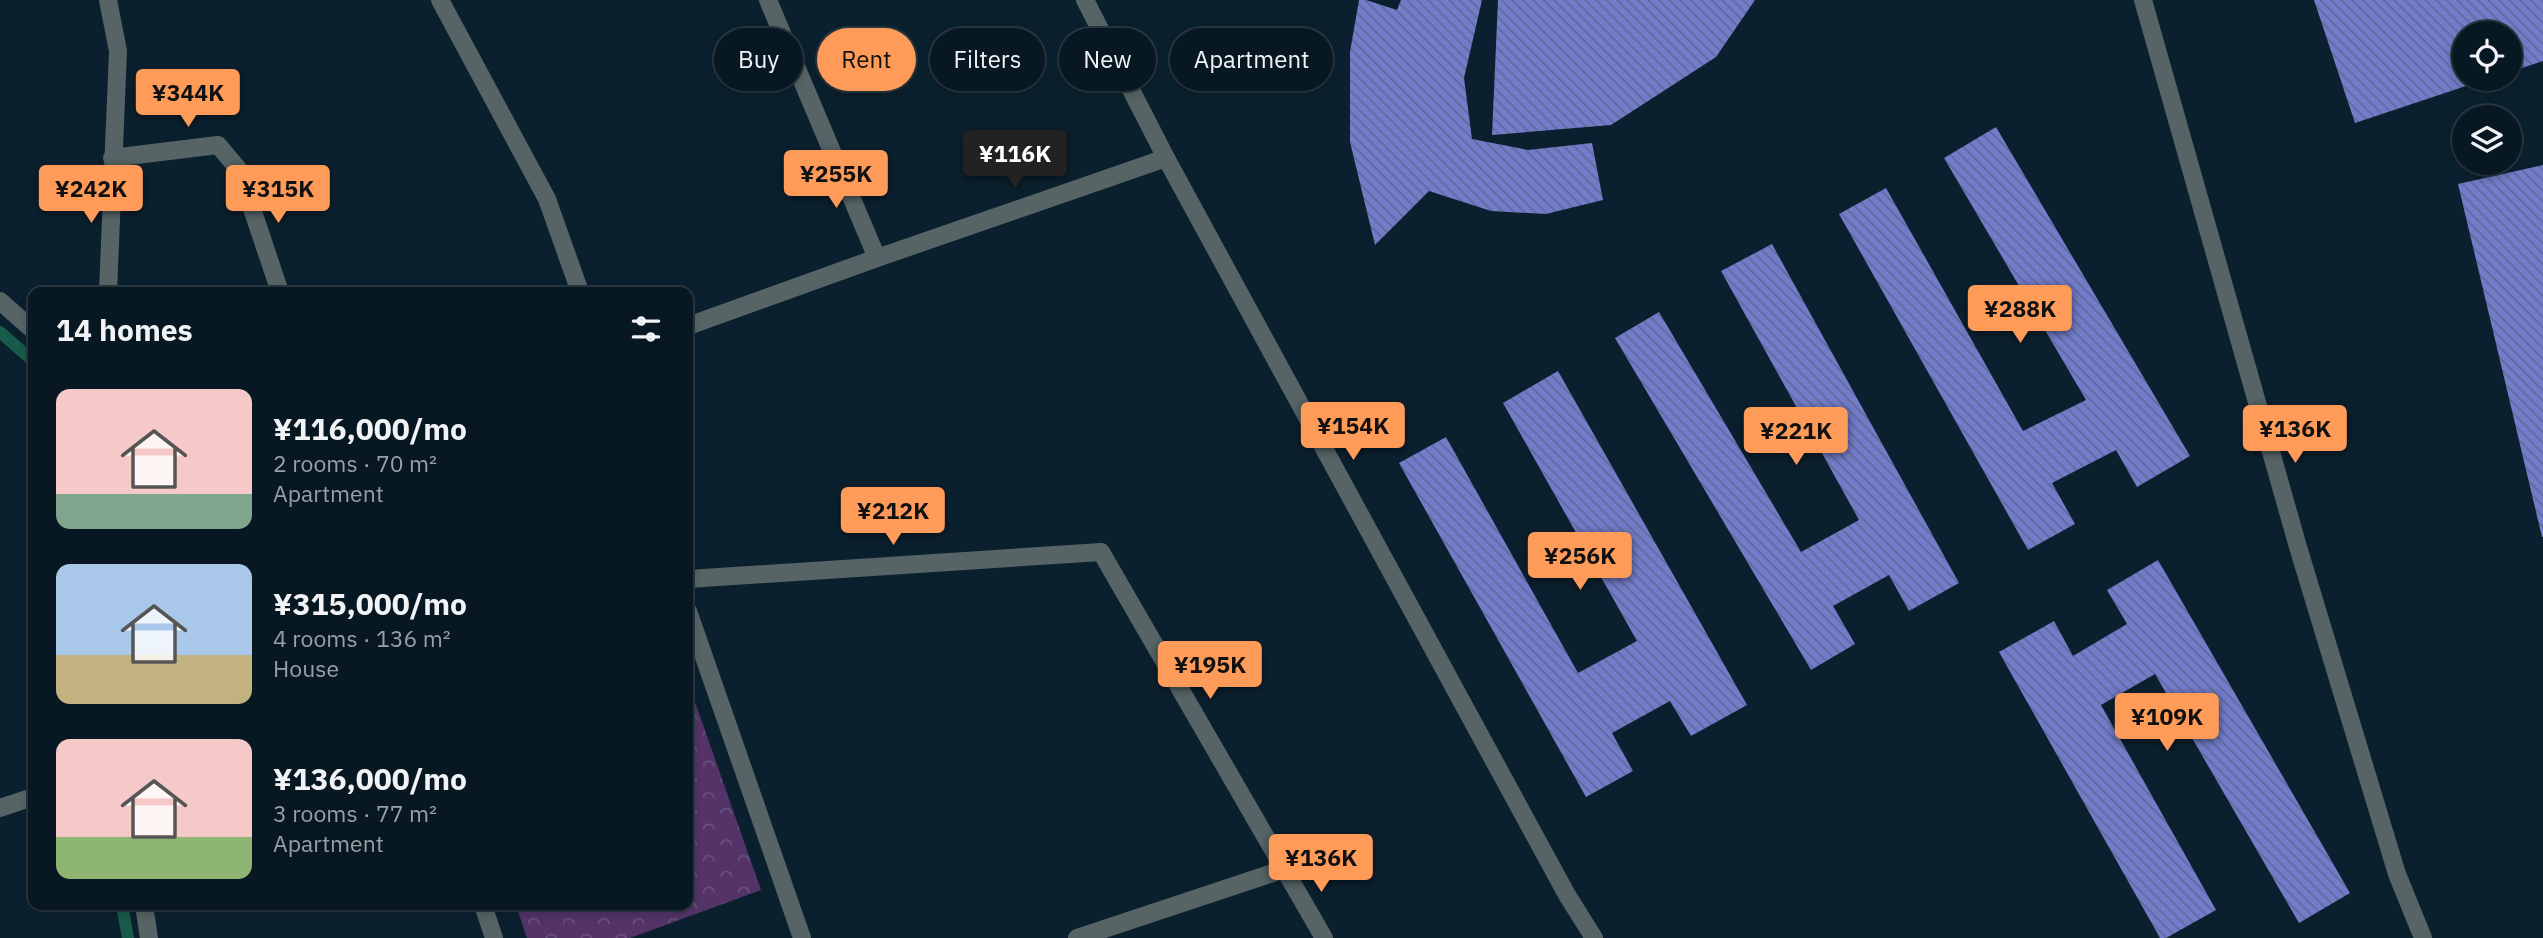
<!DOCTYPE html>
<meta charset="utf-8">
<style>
:root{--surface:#081822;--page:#11212a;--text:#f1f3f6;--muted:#98a0a5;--line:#293740;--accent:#fe9b59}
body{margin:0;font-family:"IBM Plex Sans",sans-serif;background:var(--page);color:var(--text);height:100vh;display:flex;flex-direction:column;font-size:26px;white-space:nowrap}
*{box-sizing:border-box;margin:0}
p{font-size:23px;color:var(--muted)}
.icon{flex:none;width:38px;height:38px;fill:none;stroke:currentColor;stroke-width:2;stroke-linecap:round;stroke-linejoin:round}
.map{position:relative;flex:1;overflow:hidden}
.sheet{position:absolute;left:28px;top:287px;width:665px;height:623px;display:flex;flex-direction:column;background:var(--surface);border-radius:14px;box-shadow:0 4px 10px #0003,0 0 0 2px var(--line)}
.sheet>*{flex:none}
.hud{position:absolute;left:714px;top:28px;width:665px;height:63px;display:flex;gap:14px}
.fabs{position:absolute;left:2452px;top:21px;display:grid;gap:14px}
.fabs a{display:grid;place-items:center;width:70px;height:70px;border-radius:50%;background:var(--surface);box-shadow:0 4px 10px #0003,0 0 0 2px var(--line);font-size:35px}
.price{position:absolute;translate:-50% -60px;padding:0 16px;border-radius:7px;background:var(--accent);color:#111;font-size:23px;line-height:46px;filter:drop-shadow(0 2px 4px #0008)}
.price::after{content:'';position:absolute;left:50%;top:42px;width:21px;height:16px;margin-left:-10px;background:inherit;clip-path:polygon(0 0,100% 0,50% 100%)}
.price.current{background:#222;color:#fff}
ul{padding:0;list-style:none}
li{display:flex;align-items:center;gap:21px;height:175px;padding:0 28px}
li span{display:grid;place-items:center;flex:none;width:196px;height:140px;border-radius:14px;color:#555}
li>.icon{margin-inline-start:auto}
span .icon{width:84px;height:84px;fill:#fffc;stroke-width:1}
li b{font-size:30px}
h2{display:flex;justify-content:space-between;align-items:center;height:84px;padding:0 28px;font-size:30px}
.chip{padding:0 24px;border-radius:32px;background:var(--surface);box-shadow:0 4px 10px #0003,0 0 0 2px var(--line);font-size:24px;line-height:63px}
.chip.current{background:var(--accent);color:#111}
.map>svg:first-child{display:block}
.park{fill:url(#park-crowns)}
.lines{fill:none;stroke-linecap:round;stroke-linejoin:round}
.stream{stroke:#185b4b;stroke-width:12}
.building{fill:url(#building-back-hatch)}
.minor{stroke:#566466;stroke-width:18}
.tertiary{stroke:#566466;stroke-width:18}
</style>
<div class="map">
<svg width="2543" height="938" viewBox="0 0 2543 938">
<defs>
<pattern id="park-crowns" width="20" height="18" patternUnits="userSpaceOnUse" patternTransform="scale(1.75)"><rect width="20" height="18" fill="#533368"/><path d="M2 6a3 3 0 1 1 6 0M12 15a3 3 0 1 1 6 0" fill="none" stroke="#6b517e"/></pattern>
<pattern id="building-back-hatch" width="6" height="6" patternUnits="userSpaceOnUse" patternTransform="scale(1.75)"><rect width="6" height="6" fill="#727cc9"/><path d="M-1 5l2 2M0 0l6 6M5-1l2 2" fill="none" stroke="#61699c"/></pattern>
</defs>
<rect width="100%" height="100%" fill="#0b202e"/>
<path class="park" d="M688,682l73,208 -131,48h-103l-11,-33h172z"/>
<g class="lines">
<g class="stream">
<path d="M0,332l33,29"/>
<path d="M122,905l6,33"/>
</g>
</g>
<g class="building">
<path d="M1359,0h7l31,10 4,-10h81l-18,78 8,61 56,11 64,-7 11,57 -57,14 -55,-3 -62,-20 -54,54 -25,-103v-90z"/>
<path d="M1498,0h257l-39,57 -105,68 -119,10z"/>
<path d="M2314,0h229v61l-33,11v-39h-46v46h23l-132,44z"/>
<path d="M1996,127l194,329 -53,31 -21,-37 -64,33 23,41 -47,26 -189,-336 47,-26 137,243 63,-31 -142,-242z"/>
<path d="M2543,165v372h-1l-84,-353z"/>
<path d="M1772,244l187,339 -50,28 -20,-36 -56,31 22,38 -44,26 -196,-332 44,-26 142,240 58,-32 -138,-249z"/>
<path d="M1558,371l189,334 -56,31 -21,-35 -58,32 21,38 -47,26 -187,-334 47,-26 132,236 59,-32 -134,-238z"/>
<path d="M2158,560l192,333 -51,30 -144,-249 -54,31 115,205 -50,28h-6l-161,-286 55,-31 19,35 54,-32 -20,-34z"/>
</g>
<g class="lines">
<g class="minor">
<path d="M440,0l107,199 33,93"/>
<path d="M1085,0l81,158 401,737 27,43"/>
<path d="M112,158l106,-13 21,25 41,122"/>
<path d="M877,258l289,-100"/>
<path d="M108,292l10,-241 -10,-51"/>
<path d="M688,326l189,-68 -109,-258"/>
<path d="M688,579l413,-27 223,386"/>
<path d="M688,611l114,327"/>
<path d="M0,808l33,-11"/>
<path d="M144,905l5,33"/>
<path d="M483,905l11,33"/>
<path d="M1077,938l208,-69"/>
</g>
<g class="tertiary">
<path d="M2143,0l155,547 99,327 26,64"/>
<path d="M0,301l33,29"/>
</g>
</g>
</svg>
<div class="fabs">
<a><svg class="icon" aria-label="locate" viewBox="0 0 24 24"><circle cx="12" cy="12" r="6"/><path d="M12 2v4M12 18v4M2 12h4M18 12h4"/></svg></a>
<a><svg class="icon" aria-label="layers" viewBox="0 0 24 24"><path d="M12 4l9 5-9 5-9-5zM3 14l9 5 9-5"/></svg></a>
</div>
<b class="price" style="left:188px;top:129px">¥344K</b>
<b class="price current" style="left:1015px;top:190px">¥116K</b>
<b class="price" style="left:836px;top:210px">¥255K</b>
<b class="price" style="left:91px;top:225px">¥242K</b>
<b class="price" style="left:278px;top:225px">¥315K</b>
<b class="price" style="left:2020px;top:345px">¥288K</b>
<b class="price" style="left:1353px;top:462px">¥154K</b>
<b class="price" style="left:2295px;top:465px">¥136K</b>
<b class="price" style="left:1796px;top:467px">¥221K</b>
<b class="price" style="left:893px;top:547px">¥212K</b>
<b class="price" style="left:1580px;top:592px">¥256K</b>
<b class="price" style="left:1210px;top:701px">¥195K</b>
<b class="price" style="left:2167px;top:753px">¥109K</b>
<b class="price" style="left:1321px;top:894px">¥136K</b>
<div class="hud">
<a class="chip">Buy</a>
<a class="chip current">Rent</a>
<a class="chip">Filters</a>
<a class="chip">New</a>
<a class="chip">Apartment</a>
</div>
<section class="sheet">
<h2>14 homes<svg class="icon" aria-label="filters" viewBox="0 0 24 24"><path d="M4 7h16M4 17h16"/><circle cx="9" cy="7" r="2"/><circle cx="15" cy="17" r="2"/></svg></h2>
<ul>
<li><span style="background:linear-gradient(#f6c9c9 75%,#7fa58c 0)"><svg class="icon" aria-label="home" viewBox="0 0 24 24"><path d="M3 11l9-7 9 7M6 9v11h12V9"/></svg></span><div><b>¥116,000/mo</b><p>2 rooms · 70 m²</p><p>Apartment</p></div></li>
<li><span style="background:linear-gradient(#a9c7e8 65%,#c2b280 0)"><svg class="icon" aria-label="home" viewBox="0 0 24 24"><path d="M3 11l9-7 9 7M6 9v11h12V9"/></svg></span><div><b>¥315,000/mo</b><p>4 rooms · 136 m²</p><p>House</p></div></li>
<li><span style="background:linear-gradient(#f6c9c9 70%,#8fb573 0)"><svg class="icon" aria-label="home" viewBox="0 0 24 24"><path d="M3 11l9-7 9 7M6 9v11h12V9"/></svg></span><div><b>¥136,000/mo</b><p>3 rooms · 77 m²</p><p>Apartment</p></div></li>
</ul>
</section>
</div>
